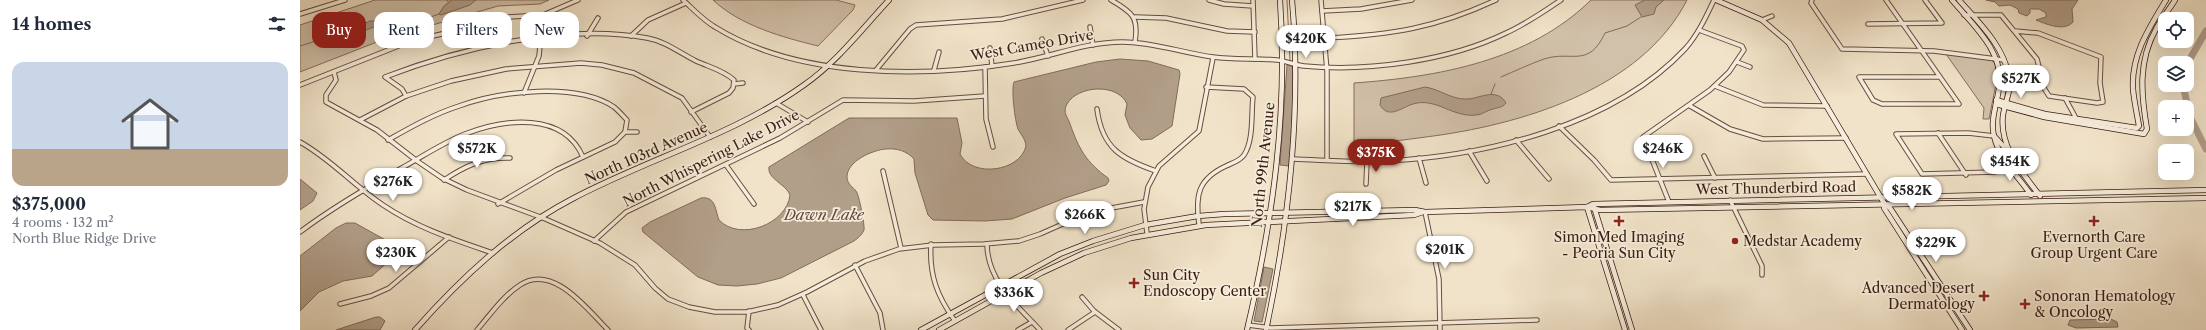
<!DOCTYPE html>
<meta charset="utf-8">
<style>
:root{--surface:#fff;--page:#f6f6f7;--text:#1f2937;--muted:#747a83;--line:#e0e1e3;--accent:#8f2418}
body{margin:0;font-family:"Libre Caslon Text",serif;background:var(--page);color:var(--text);height:100vh;display:flex;flex-direction:column;font-size:15px;white-space:nowrap}
*{box-sizing:border-box;margin:0}
p{font-size:13px;color:var(--muted)}
.icon{flex:none;width:22px;height:22px;fill:none;stroke:currentColor;stroke-width:2;stroke-linecap:round;stroke-linejoin:round}
.map{position:relative;flex:1;overflow:hidden}
.side{display:flex;flex-direction:column;background:var(--surface);width:300px}
.side>*{flex:none}
.guide{position:absolute;left:12px;top:12px;width:380px;height:36px;display:flex;gap:8px}
.controls{position:absolute;left:1858px;top:12px;display:grid;gap:8px}
.controls a{display:grid;place-items:center;width:36px;height:36px;border-radius:8px;background:var(--surface);box-shadow:0 4px 16px #0002;font-size:20px}
.price{position:absolute;translate:-50% -34px;padding:0 9px;border-radius:14px;background:#fff;color:#222;font-size:13px;line-height:26px;filter:drop-shadow(0 1px 2px #0008)}
.price::after{content:'';position:absolute;left:50%;top:24px;width:12px;height:9px;margin-left:-6px;background:inherit;clip-path:polygon(0 0,100% 0,50% 100%)}
.price.selected{background:var(--accent);color:#fff}
ul{padding:0;list-style:none}
li{display:grid;align-content:center;gap:8px;height:212px;padding:0 12px}
li+li{border-top:1px solid var(--line)}
li span{display:grid;place-items:center;height:124px;border-radius:12px;color:#555}
li>.icon{margin-inline-start:auto}
span .icon{width:72px;height:72px;fill:#fffc;stroke-width:1}
li b{font-size:17px}
h2{display:flex;justify-content:space-between;align-items:center;height:48px;padding:0 12px;font-size:17px}
.tag{padding:0 14px;border-radius:12px;background:var(--surface);box-shadow:0 4px 16px #0002;font-size:14px;line-height:36px}
.tag.selected{background:var(--accent);color:#fff}
main{display:flex;flex:1;min-height:0}
.map>svg:first-child{display:block}
.green{fill:#d2c1aa;stroke:#866e5e}
.water{fill:#b29f8a;stroke:#826b5a}
.lines{fill:none;stroke-linecap:round;stroke-linejoin:round}
.stream{stroke:#826b5a;stroke-width:1}
.river{stroke:#b29f8a;stroke-width:7}
.street-casing{stroke:#674e3f;stroke-width:5.5}
.secondary-casing{stroke:#391c11;stroke-width:6}
.street{stroke:#f6eddc;stroke-width:3.5}
.secondary{stroke:#f6eddc;stroke-width:4.5}
.poi-dot{fill:#8f2418;stroke:#f6eddc;stroke-width:1.5}
.labels{text-anchor:middle;dominant-baseline:central;stroke-width:3.5;stroke-linejoin:round;paint-order:stroke}
.street-label{font-size:14px;fill:#391c11;stroke:#f6eddc}
.poi-label{font-size:14px;fill:#391c11;stroke:#f6eddc;text-anchor:start}
.water-label{font-size:15px;font-style:italic;fill:#634a3b;stroke:#f6eddc}
</style>
<main>
<section class="side">
<h2>14 homes<svg class="icon" aria-label="filters" viewBox="0 0 24 24"><path d="M4 7h16M4 17h16"/><circle cx="9" cy="7" r="2"/><circle cx="15" cy="17" r="2"/></svg></h2>
<ul>
<li><span style="background:linear-gradient(#c9d6e8 70%,#b9a48a 0)"><svg class="icon" aria-label="home" viewBox="0 0 24 24"><path d="M3 11l9-7 9 7M6 9v11h12V9"/></svg></span><div><b>$375,000</b><p>4 rooms · 132 m²</p><p>North Blue Ridge Drive</p></div></li>
</ul>
</section>
<div class="map">
<svg width="1906" height="330" viewBox="0 0 1906 330">
<rect width="100%" height="100%" fill="#f1e3c9"/>
<filter id="stains"><feTurbulence type="fractalNoise" baseFrequency=".005" numOctaves="4"/><feColorMatrix values="0 0 0 0 .2 0 0 0 0 .09 0 0 0 0 .02 0 0 0 .5 -.17"/></filter>
<radialGradient id="worn" r=".72"><stop offset=".6" stop-color="#630" stop-opacity="0"/><stop offset="1" stop-color="#630" stop-opacity=".3"/></radialGradient>
<g class="green">
<path d="M75,0h174l-9,4 -42,2 -62,18 -31,7 -105,41v-47z"/>
<path d="M413,0h123l19,5 -2,5 -35,36c-36,-9 -77,-20 -105,-46z"/>
<path d="M1291,0h96c-46,90 -167,125 -261,137 -23,3 -48,7 -72,4v-58c84,-6 175,-22 237,-83z"/>
<path d="M1646,54l45,6 4,3 2,16 -8,40h-6l1,-11z"/>
</g>
<g class="water">
<path d="M152,0h24l-6,5 -29,10 -2,-1 5,-8z"/>
<path d="M1345,0h19l-8,7 -2,7 -12,3 -7,-12z"/>
<path d="M1686,0h92l-6,9 1,13c-9,10 -27,2 -37,-2l10,-3v-4l-7,-4h-9v4l-3,3 -8,-3 -1,-4 -8,-4 -11,1 -4,-4z"/>
<path d="M70,21h8l2,2c-5,6 -42,16 -50,15l3,-5 20,-4z"/>
<path d="M820,59l28,2 31,9 1,4 -8,52 -20,13 -11,1 -11,-12 -5,-13 2,-11c-9,-21 -49,-19 -60,0 -5,9 1,13 3,20 9,25 16,38 38,54l1,3 -3,4 -41,13 -53,21 -27,2 -52,-1 -5,-5 -13,-42 -1,-14c-7,-8 -17,-11 -28,-10 -13,1 -40,12 -39,29 1,7 6,9 9,13 3,3 9,35 8,39 -2,5 -6,8 -10,11l-73,37 -24,6 -20,2 -19,-1 -20,-8 -55,-45 -1,-4 8,-6 51,-24c15,-2 14,12 18,22 21,22 68,4 71,-25 -4,-11 -23,-16 -21,-28l80,-49h108l5,25 -2,11c12,24 60,18 66,-8 -1,-8 -5,-11 -8,-17 -3,-8 -7,-40 -4,-47l82,-20z"/>
<path d="M987,65l7,2 -2,72 -3,27 -9,-1z"/>
<path d="M1125,87c14,2 26,12 40,12 13,1 31,-13 41,4 -4,5 -7,4 -13,6 -6,1 -11,6 -17,6 -23,3 -40,-18 -63,-11 -11,3 -24,16 -33,1l1,-7z"/>
<path d="M0,179l17,14 -4,8 -13,9z"/>
<path d="M46,223h9l43,24 1,5 -27,24 -29,5 -24,11 -19,19v-55l36,-28z"/>
<path d="M964,267l9,2 -11,53 -8,-1z"/>
<path d="M76,317h4l5,4 -5,9h-44z"/>
<path d="M1811,319l6,3 1,5 -42,1 -8,-3 2,-5z"/>
</g>
<g class="lines">
<g class="stream">
<path d="M147,0l1,2"/>
<path d="M987,0l3,60"/>
<path d="M80,24l42,-4 17,-6"/>
<path d="M0,46l29,-9"/>
<path d="M1201,77c14,-6 29,-13 43,-18 28,-9 44,10 61,-26l22,-7 14,-9"/>
<path d="M1191,94l4,-10"/>
</g>
<g class="river">
<path d="M1887,64l19,-33"/>
<path d="M1883,85l7,32 16,32"/>
</g>
<g class="street-casing">
<g id="street">
<path d="M383,0c10,9 20,20 32,27 82,51 206,51 299,36 37,-6 71,-21 108,-21 31,0 61,11 91,15 21,3 43,1 64,3 9,1 18,5 27,6 63,6 145,-5 202,-33 20,-9 37,-21 55,-33"/>
<path d="M811,0c21,12 28,17 24,42"/>
<path d="M909,0l15,4 29,2"/>
<path d="M953,0l2,59"/>
<path d="M1021,0l6,71v89"/>
<path d="M1512,0l-1,3 31,46 92,2 70,9"/>
<path d="M1586,0l73,104h-77l-9,-4 -14,-23h81"/>
<path d="M1022,11l39,-2 51,-9"/>
<path d="M0,14l45,-14"/>
<path d="M1664,15h37l36,44 7,29 5,8 48,7 6,-1 -3,-19 1,-26 -63,-24 -23,-2"/>
<path d="M835,17l31,1 61,13 28,1"/>
<path d="M1462,20l10,-4"/>
<path d="M1568,24l74,-1 -17,-23"/>
<path d="M790,27l3,18"/>
<path d="M287,36l11,-18"/>
<path d="M331,36l17,-16 38,-17"/>
<path d="M1026,38c65,-3 110,-10 170,-38"/>
<path d="M742,39l6,17"/>
<path d="M690,48l2,18"/>
<path d="M1437,62l13,5"/>
<path d="M685,67l1,52 7,28"/>
<path d="M576,70l34,-41 6,-4 86,-6 81,-19"/>
<path d="M634,70l5,-18"/>
<path d="M34,72l2,8 -10,15v7l51,28 40,31 25,17 25,12 76,28 57,25 35,22 20,23 13,11 21,8 26,5h32l31,-7 29,-13 58,-31 34,-12 34,-4 51,-1 35,-3 21,-7 50,-22 54,-10"/>
<path d="M434,84l9,-1"/>
<path d="M0,85l111,-44 35,-8 45,-15 52,-3 35,-15"/>
<path d="M1415,86l48,19 64,1"/>
<path d="M224,93l15,-37 4,-41"/>
<path d="M106,96l-4,-7 -17,-12c75,-29 181,-54 262,-39 18,3 33,15 49,23 13,6 27,9 38,19l-1,8 -4,5 -38,19"/>
<path d="M1765,98l12,22"/>
<path d="M476,103l32,19"/>
<path d="M1390,106l40,23 33,10 83,-1"/>
<path d="M797,109c5,39 24,50 59,62"/>
<path d="M60,120l46,-24 45,-15 55,-12 75,-6 21,2 32,8 48,25 28,39"/>
<path d="M1259,126l35,34 17,20 256,-6"/>
<path d="M325,132h12"/>
<path d="M1638,133l28,42"/>
<path d="M1694,136l-26,-3 -72,1 26,40 73,-2"/>
<path d="M88,140c23,-13 46,-26 71,-34 41,-15 117,-24 155,1 5,4 9,9 13,13l-2,12 -10,10 -59,28 -58,34"/>
<path d="M1216,140l33,39"/>
<path d="M0,142c31,17 54,44 83,63 34,23 72,35 110,48"/>
<path d="M1169,151l18,30"/>
<path d="M1404,156l11,22"/>
<path d="M1119,158l7,25"/>
<path d="M993,159c31,1 63,4 94,2 100,-5 227,-36 298,-112 12,-13 21,-32 29,-49"/>
<path d="M426,165l28,39"/>
<path d="M583,171l18,77"/>
<path d="M144,180c21,-14 40,-23 66,-22"/>
<path d="M1066,184l1,-23"/>
<path d="M1430,200l32,66v9"/>
<path d="M1369,202l-26,-65 67,-47 19,-18 15,-22 -2,-4 -43,-16"/>
<path d="M1125,212l14,67 1,51"/>
<path d="M899,224c-4,-29 -1,-45 27,-58 6,-3 14,-5 18,-11 10,-15 7,-41 9,-58l-9,-8 -38,-2"/>
<path d="M0,232c32,-24 66,-44 100,-63 22,-12 42,-26 65,-35 39,-15 98,-23 118,23"/>
<path d="M847,233l-3,-24 4,-22 11,-21 40,-35 14,-73"/>
<path d="M294,241l32,-29 154,-74 63,-38 71,1 71,-5"/>
<path d="M631,244c-2,31 6,52 24,77"/>
<path d="M687,245c1,37 30,60 53,85"/>
<path d="M555,265l25,48 3,17"/>
<path d="M503,295l18,35"/>
<path d="M782,297l12,14 25,19"/>
<path d="M40,304l31,-8 18,-8 60,-51"/>
<path d="M449,311l-2,17 2,2"/>
<path d="M948,325l23,3 266,-8"/>
<path d="M177,330c13,-15 26,-34 43,-45 33,-22 67,24 88,45"/>
<path d="M718,330l14,-8"/>
<path d="M768,330l27,-18"/>
</g>
</g>
<g class="secondary-casing">
<g id="secondary">
<path d="M1416,0l46,20 27,23 95,160 6,5 80,122"/>
<path d="M1652,0c21,25 53,52 47,88 -2,16 -9,32 -5,48 5,23 24,40 37,59"/>
<path d="M1659,0c20,23 44,45 50,76 3,13 -4,26 -6,39 -4,32 19,57 37,81"/>
<path d="M1696,100l49,14 92,14 2,-2c-2,-12 -5,-25 -6,-37 -2,-34 16,-61 33,-89"/>
<path d="M1696,104l48,13 100,17 3,-5c-6,-35 -9,-68 9,-100 5,-10 13,-19 19,-29"/>
<path d="M1694,136l11,12"/>
<path d="M1584,203v5l78,122"/>
<path d="M1287,207l6,-3 613,-14"/>
<path d="M1287,207l38,123"/>
<path d="M1294,207l38,123"/>
<path d="M115,330c46,-52 97,-100 159,-132 76,-40 160,-63 230,-113 33,-23 58,-56 85,-85"/>
<path d="M621,330l139,-76 33,-13 52,-16 53,-9 26,-2 191,-4 10,2 162,-5 13,3 606,-12"/>
<path d="M639,330l102,-57 43,-20 47,-15 75,-13 208,-10 9,-3"/>
<path d="M947,330c26,-111 41,-216 33,-330"/>
<path d="M966,330c23,-108 36,-220 26,-330"/>
</g>
</g>
<use href="#street" class="street"/>
<use href="#secondary" class="secondary"/>
</g>
<g class="poi-dot">
<path d="M1317 215h4v4h4v4h-4v4h-4v-4h-4v-4h4z"/>
<path d="M1792 215h4v4h4v4h-4v4h-4v-4h-4v-4h4z"/>
<circle cx="1435" cy="241" r="4"/>
<path d="M832 277h4v4h4v4h-4v4h-4v-4h-4v-4h4z"/>
<path d="M1682 290h4v4h4v4h-4v4h-4v-4h-4v-4h4z"/>
<path d="M1723 298h4v4h4v4h-4v4h-4v-4h-4v-4h4z"/>
</g>
<g class="labels">
<g class="street-label">
<text transform="translate(732 45) rotate(-10)">West Cameo Drive</text>
<text transform="translate(346 153) rotate(-24)">North 103rd Avenue</text>
<text transform="translate(411 158) rotate(-27)">North Whispering Lake Drive</text>
<text transform="translate(963 165) rotate(-84)">North 99th Avenue</text>
<text transform="translate(1476 188) rotate(-1)">West Thunderbird Road</text>
</g>
<g class="poi-label">
<text x="1319" y="237" text-anchor="middle">SimonMed Imaging<tspan x="1319" dy="16">- Peoria Sun City</tspan></text>
<text x="1794" y="237" text-anchor="middle">Evernorth Care<tspan x="1794" dy="16">Group Urgent Care</tspan></text>
<text x="1443" y="241">Medstar Academy</text>
<text x="843" y="275">Sun City<tspan x="843" dy="16">Endoscopy Center</tspan></text>
<text x="1675" y="288" text-anchor="end">Advanced Desert<tspan x="1675" dy="16">Dermatology</tspan></text>
<text x="1734" y="296">Sonoran Hematology<tspan x="1734" dy="16">&amp; Oncology</tspan></text>
</g>
<g class="water-label">
<text x="524" y="214">Dawn Lake</text>
</g>
</g>
<rect width="100%" height="100%" filter="url(#stains)"/>
<rect width="100%" height="100%" fill="url(#worn)"/>
</svg>
<div class="controls">
<a><svg class="icon" aria-label="locate" viewBox="0 0 24 24"><circle cx="12" cy="12" r="6"/><path d="M12 2v4M12 18v4M2 12h4M18 12h4"/></svg></a>
<a><svg class="icon" aria-label="layers" viewBox="0 0 24 24"><path d="M12 4l9 5-9 5-9-5zM3 14l9 5 9-5"/></svg></a>
<a>+</a>
<a>−</a>
</div>
<b class="price" style="left:1006px;top:59px">$420K</b>
<b class="price" style="left:1721px;top:99px">$527K</b>
<b class="price" style="left:177px;top:169px">$572K</b>
<b class="price" style="left:1363px;top:169px">$246K</b>
<b class="price selected" style="left:1076px;top:173px">$375K</b>
<b class="price" style="left:1710px;top:182px">$454K</b>
<b class="price" style="left:93px;top:202px">$276K</b>
<b class="price" style="left:1612px;top:211px">$582K</b>
<b class="price" style="left:1053px;top:227px">$217K</b>
<b class="price" style="left:785px;top:235px">$266K</b>
<b class="price" style="left:1636px;top:263px">$229K</b>
<b class="price" style="left:1145px;top:270px">$201K</b>
<b class="price" style="left:96px;top:273px">$230K</b>
<b class="price" style="left:714px;top:313px">$336K</b>
<div class="guide">
<a class="tag selected">Buy</a>
<a class="tag">Rent</a>
<a class="tag">Filters</a>
<a class="tag">New</a>
</div>
</div>
</main>
